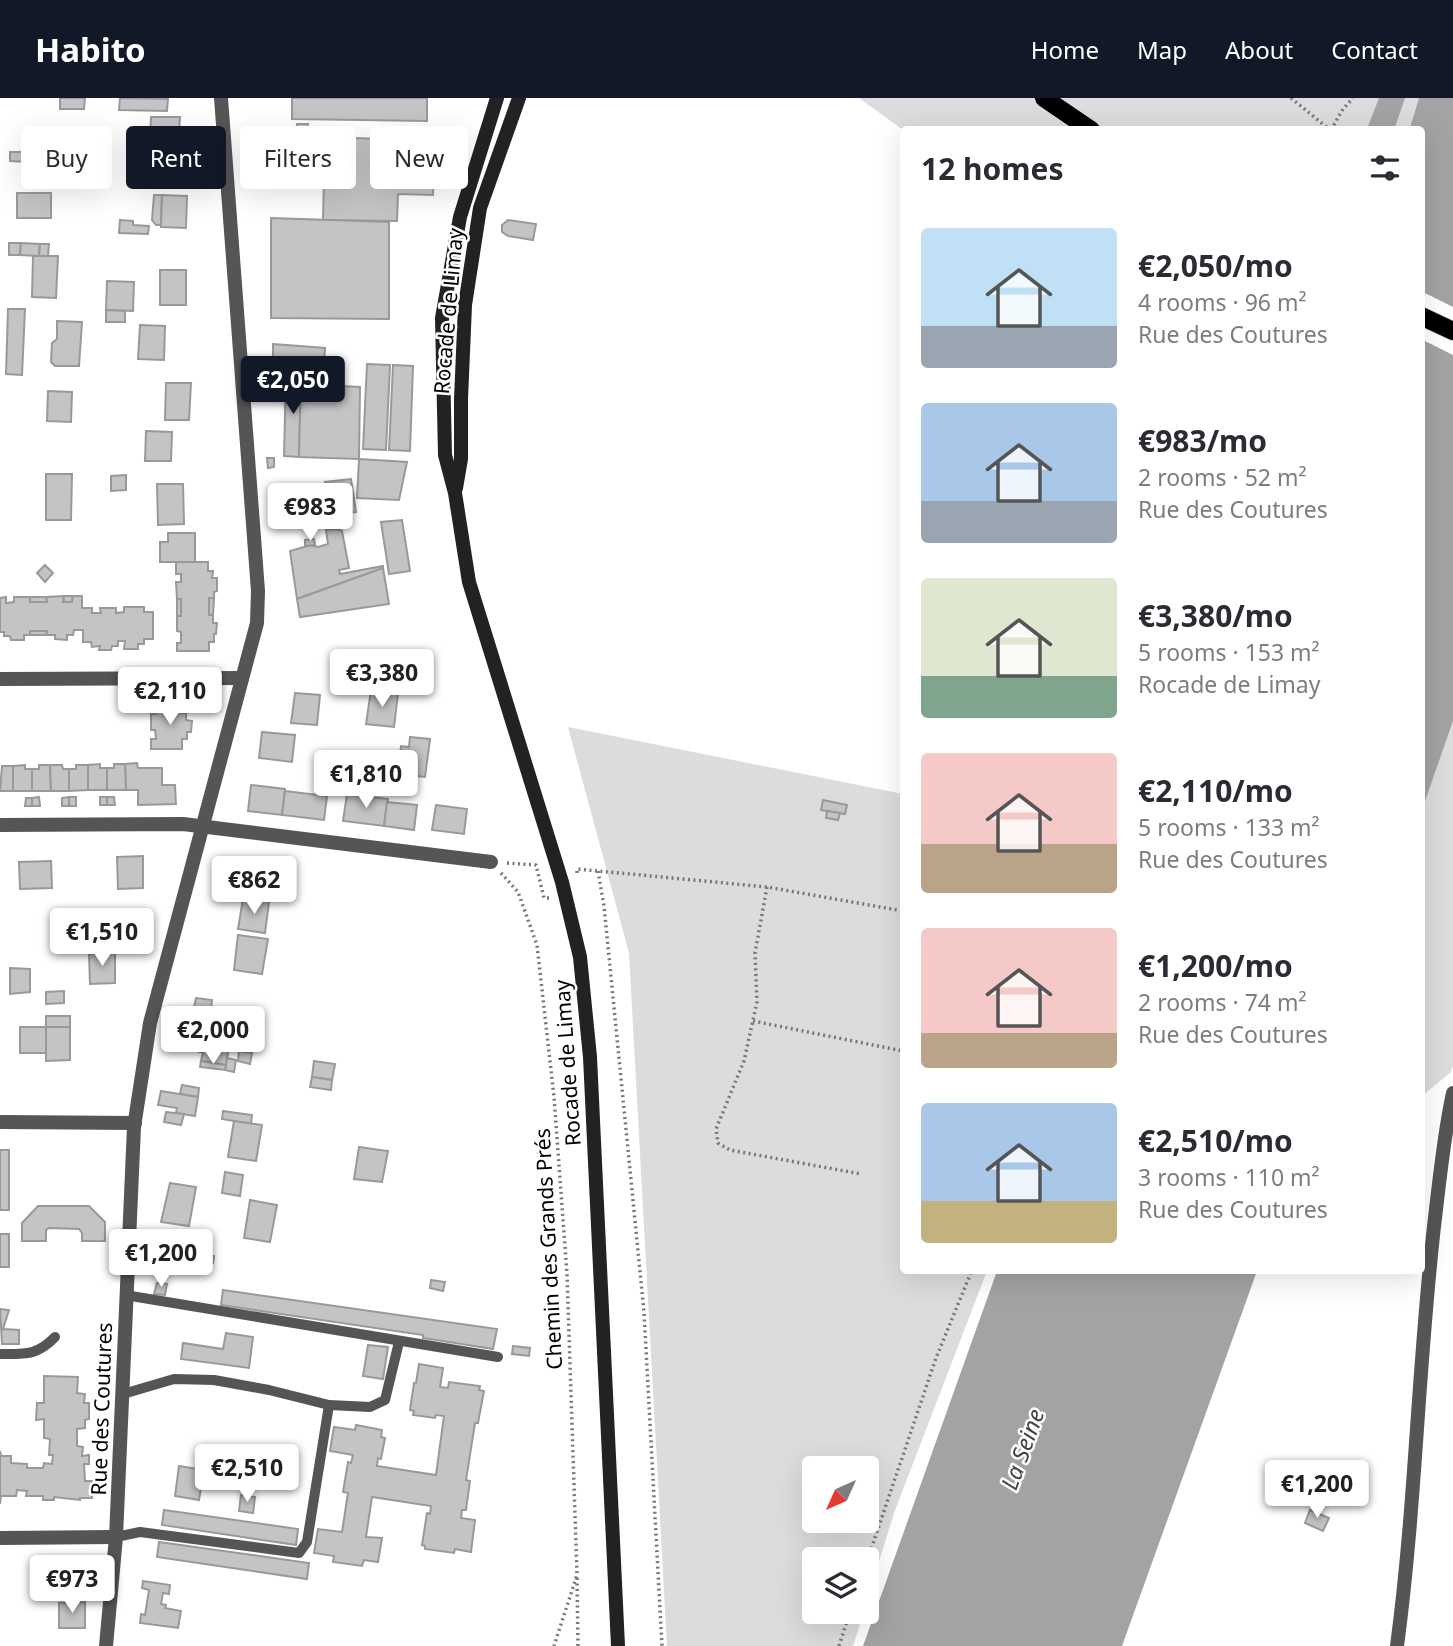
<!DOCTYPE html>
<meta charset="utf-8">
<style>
:root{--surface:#fff;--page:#f7f7f7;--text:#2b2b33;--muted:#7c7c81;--accent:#111827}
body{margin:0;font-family:"Noto Sans",sans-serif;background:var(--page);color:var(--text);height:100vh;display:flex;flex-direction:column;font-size:26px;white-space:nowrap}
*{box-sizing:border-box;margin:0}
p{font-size:23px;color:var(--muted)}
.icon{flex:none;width:38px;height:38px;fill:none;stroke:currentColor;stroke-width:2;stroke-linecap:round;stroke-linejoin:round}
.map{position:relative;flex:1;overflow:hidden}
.details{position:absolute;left:900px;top:28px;width:525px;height:1148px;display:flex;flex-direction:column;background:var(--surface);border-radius:7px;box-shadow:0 7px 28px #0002}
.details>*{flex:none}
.top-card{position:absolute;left:21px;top:28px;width:665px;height:63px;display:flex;gap:14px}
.needle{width:46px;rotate:225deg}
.controls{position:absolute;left:802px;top:1358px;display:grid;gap:14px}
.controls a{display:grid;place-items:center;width:77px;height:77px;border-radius:7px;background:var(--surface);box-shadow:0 7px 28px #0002;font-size:35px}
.price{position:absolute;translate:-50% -60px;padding:0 16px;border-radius:7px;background:#fff;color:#222;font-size:23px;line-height:46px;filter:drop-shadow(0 2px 4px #0008)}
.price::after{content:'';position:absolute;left:50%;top:42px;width:21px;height:16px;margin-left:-10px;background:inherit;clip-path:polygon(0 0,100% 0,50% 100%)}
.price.selected{background:var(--accent);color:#fff}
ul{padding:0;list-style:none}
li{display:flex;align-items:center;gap:21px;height:175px;padding:0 21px}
li span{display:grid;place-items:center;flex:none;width:196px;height:140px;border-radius:7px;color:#555}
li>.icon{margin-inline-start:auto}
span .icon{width:84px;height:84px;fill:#fffc;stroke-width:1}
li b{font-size:30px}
h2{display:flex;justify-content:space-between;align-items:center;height:84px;padding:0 21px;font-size:30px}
.tag{padding:0 24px;border-radius:7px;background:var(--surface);box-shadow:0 7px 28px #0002;font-size:24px;line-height:63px}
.tag.selected{background:var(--accent);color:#fff}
header{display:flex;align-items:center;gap:42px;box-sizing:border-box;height:98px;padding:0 35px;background:var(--accent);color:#fff}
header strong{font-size:33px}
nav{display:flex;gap:38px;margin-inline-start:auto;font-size:24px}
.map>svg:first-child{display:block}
.green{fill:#dcdcdc;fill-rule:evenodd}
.water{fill:#a3a3a3}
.pier{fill:#fff}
.building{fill:#c4c4c4;stroke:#999;stroke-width:2}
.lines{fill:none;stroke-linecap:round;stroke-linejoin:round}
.primary-casing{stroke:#dbdbdb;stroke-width:20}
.path{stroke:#777;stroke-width:3.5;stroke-dasharray:2 3.5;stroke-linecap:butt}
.service{stroke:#555;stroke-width:10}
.minor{stroke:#555;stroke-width:14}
.secondary{stroke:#222;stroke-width:14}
.primary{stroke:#000;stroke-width:18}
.labels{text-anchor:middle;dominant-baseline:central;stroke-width:5;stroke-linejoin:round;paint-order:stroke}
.street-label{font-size:21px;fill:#000;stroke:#fff}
.water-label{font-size:23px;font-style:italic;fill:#444;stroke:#fff}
</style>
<header>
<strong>Habito</strong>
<nav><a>Home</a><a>Map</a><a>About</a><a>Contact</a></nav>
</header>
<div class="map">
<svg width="1453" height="1548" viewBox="0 0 1453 1548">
<rect width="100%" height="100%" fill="#fff"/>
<g class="green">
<path d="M859,0h560l-10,31 -506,1z"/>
<path d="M1453,623v345l-2,6 -30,25v-284z"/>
<path d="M568,629l335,67v476l84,1 -93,242 -28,91v-45h-52v53h50l-11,34h-186l-38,-693zM814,1370h52v53h-52z"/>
</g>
<g class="water">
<path d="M1379,0h26l-10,29 -28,2z"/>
<path d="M1419,0h34v623l-32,92v-683h-12z"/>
<path d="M997,1173h260l-135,375h-259z"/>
</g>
<path class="pier" d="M1421,193l32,16v48l-32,-16z"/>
<g class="building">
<path d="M60,0h25l-1,11h-24z"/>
<path d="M120,0l48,1 -1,12 -48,-1z"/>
<path d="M292,0h135v23l-135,-2z"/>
<path d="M151,19h29l-2,30 -48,-1v-15h12v5h8z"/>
<path d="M297,26h11l-1,9h-11z"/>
<path d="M411,34h25l-3,63 -35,-1 -1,27 -74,-1 2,-83 86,3z"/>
<path d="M272,37l25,1 -2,44h-24z"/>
<path d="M10,54h17l-1,10 -16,-1z"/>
<rect x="130" y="56" width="10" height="10"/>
<path d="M140,56l22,1 -1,10h-10v19h-22l1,-20h10z"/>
<rect x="17" y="95" width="34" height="25"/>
<path d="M154,97h8l-1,30h-5l-4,-5z"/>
<path d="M162,97l25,1 -1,32 -25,-1z"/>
<path d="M271,120l118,4v97l-118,-1z"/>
<path d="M120,122l13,1v4l16,1 -1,8 -29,-1z"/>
<path d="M508,122l28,4 -3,16 -25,-4 -6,-4v-7z"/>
<path d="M9,145h12l-1,12h-11z"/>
<path d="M21,145l19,1 -1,12 -19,-1z"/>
<path d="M40,146h9l-1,12h-9z"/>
<path d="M33,158h25l-2,42 -24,-1z"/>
<rect x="160" y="172" width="26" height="35"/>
<path d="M107,183l27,1 -1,29 -27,-1z"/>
<path d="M8,211h17l-3,66 -16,-1z"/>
<path d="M106,212l19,1v11h-19z"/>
<path d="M57,223l25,1 -3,44h-24l-4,-4 1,-19 5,-4z"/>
<path d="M140,227l25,1 -1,34 -26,-1z"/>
<path d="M273,246l52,4 -1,16 -51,-1z"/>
<path d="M367,266l23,1 -4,85 -23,-1z"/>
<path d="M393,267l20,1 -3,85 -21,-1z"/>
<path d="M286,277h15l-2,82 -15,-1z"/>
<path d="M301,277l38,1v10l21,1 -1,72 -60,-2z"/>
<path d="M166,285h25l-2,37h-24z"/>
<path d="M48,293l24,1 -1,30 -24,-1z"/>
<path d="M146,333l26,1 -1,29h-26z"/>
<path d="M267,360h7v9l-6,1z"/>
<path d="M359,361l48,3 -8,38 -42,-2z"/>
<path d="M46,376h26l-1,46h-25z"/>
<path d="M126,377v15l-15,1v-15z"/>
<path d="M351,381l5,33 -19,2 -1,-9h-8l-3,-23z"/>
<path d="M157,386h26l1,40 -26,1z"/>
<path d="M402,422l8,51 -21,3 -8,-52z"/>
<path d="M337,431l5,2 7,37 -10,2 1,4 43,-8v2l-86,31 -7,-48 21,-6 7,2 10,-3 -2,-14z"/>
<path d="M168,435h27v29h-35v-20h8z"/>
<path d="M314,441l1,6 -10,1v-6z"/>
<path d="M176,464h32v9h5l-1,7h5v13l-3,1v6h-5v17h4v8h4l-1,11h-2v8h-5v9h-32v-8h4v-11l-4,-1v-15h4v-17h-4l-1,-17h5v-8h-5z"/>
<path d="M45,467l8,8 -8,9 -8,-9z"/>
<path d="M383,470l6,36 -89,13 -3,-18z"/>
<path d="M64,498h9l-1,6h-9z"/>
<path d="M64,498l-1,6h9l1,-6h9v12h10v5h9l-1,-5h16v5l8,-1v-5h20v5h9v27h-9v5h-6v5h-14l1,-8h-7v5h-6l-1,4h-12l1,-4 -8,1 -1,-5h-8v-12h-9l-1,5h-6v5l-12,-1v-4h-9l1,-4h-17v4h-6v5h-13l-1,-4h-6v-4h-4v-34l6,-1v6l8,-1v-5h16v5h17l-1,-5z"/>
<path d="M30,499h16l1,5h-17z"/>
<path d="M209,500h5l-1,17h-4z"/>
<rect x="177" y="501" width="4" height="17"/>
<path d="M30,533h17l-1,4h-16z"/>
<path d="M371,592l27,3 -4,34 -28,-3z"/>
<path d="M295,595l25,2 -3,30 -26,-2z"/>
<rect x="151" y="606" width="5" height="10"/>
<path d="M156,606h25v9h5v7l6,1 -1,11h-4v7h-5v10h-31v-10h5l-1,-9h-4v-16h5z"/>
<path d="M262,634l33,3 -3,27 -33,-4z"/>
<path d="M410,639l20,2 -5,38 -27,-3 3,-28 8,1z"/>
<path d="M137,665l1,5h24v17h13l1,19 -38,1v-15h-12l-1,-26z"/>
<path d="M100,666v4h7v22h-19v-25z"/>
<path d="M114,666h11l1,26h-19v-22h7z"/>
<path d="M25,667v4h7v22h-19v-25z"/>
<path d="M39,667h11l1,26h-19v-22h7z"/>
<path d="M50,667h12l1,4h6v22h-18z"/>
<path d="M76,667h12v25l-19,1v-22h7z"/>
<path d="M2,668h11v25h-13z"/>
<path d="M251,687l34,4 -3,26 -34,-4z"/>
<path d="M285,693l42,5 -3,24 -42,-5z"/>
<path d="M347,696l41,5 -4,27 -41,-5z"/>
<path d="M39,699l1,9h-8v-8z"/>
<path d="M69,699v9h-7v-8z"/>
<rect x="69" y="699" width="7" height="9"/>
<rect x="100" y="699" width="7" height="8"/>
<path d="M107,699h7l1,8h-8z"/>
<path d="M26,700h6v8h-7z"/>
<path d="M823,702l24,5 -2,9 -24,-4z"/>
<path d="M387,704l30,3 -3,25 -30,-4z"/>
<path d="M436,707l31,4 -3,25 -32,-4z"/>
<path d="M827,713l13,2 -2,7 -12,-2z"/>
<path d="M143,758v32l-25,1 -1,-32z"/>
<path d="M51,763l1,27 -32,1 -1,-27z"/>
<path d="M243,801l26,3 -4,31 -27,-4z"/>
<rect x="56" y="813" width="14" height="11"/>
<path d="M70,813h16l-1,11h-15z"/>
<path d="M96,822h26v25l-26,1z"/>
<path d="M238,837l30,4 -6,35 -28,-4z"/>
<path d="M115,855v30l-25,1 -1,-30z"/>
<path d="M10,870l20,1v23l-20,2z"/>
<path d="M64,893v12l-18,1v-12z"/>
<path d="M196,900l16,2 -1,9 -17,-2z"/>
<path d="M194,909l17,2 -1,9 -17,-3z"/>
<path d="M179,915l31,5 -2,19 -19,-3v-4l-12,-2z"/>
<rect x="46" y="918" width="24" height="11"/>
<rect x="20" y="929" width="26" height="26"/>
<path d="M46,929h24v33l-24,1z"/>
<path d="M223,934l16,2 -1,8 -17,-3z"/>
<path d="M201,938l29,4 -4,25 -25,-4 2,-9h-4z"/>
<path d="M239,953l13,2 -2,11 -12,-3z"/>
<path d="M227,960l9,2 -2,12 -9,-2z"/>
<path d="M201,963l25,4 -1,5 -25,-3z"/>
<path d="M314,963l21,3 -3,16 -20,-3z"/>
<path d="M312,979l20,3 -1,10 -21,-3z"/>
<path d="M182,987l17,3 -1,9 -18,-3z"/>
<path d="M161,993l37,6 -3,19 -19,-3 1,-5 -19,-3z"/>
<path d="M223,1013l29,4 -1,9 -29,-5z"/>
<path d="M166,1014l18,2 -3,11 -17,-3z"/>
<path d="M234,1023l28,4 -6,36 -28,-4z"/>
<path d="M359,1049l29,4 -6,31 -28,-3z"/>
<rect x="0" y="1052" width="9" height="60"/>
<path d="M225,1074l18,3 -3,21 -18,-3z"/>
<path d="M170,1085l26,4 -7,39 -28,-4z"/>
<path d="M250,1102l27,5 -7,37 -26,-4z"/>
<path d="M38,1108h51l16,16v19h-23v-8l-3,-4 -30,-1 -3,2v11h-24v-18z"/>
<rect x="0" y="1136" width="9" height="33"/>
<path d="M154,1137l32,5 3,5 -1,7 -36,-4z"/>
<path d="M198,1156l16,2 -1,7 -17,-2z"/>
<path d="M431,1182l14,2 -2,9 -13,-3z"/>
<path d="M157,1185l10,1 -2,11 -11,-1z"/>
<path d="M223,1192l274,39 -4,20 -70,-11v-3l-202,-30z"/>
<path d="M0,1211l9,1 -6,19 16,1v14h-17z"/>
<path d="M226,1235l27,4 -4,31 -68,-9 2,-16 40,6z"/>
<path d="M368,1247l20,2 -5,32 -20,-3z"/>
<path d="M513,1248l17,2 -1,8 -17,-2z"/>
<path d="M419,1266l24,4 -3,19 8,1 1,-6 31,4 -1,4 5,1 -6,32h-3l-9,57 4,1 -4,29h-4l-1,8 14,2 -4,32 -16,-3 -1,4 -29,-4v-3l-3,-1 5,-32 3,1 1,-8 -59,-9 -6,40 16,1 -4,24 -14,-2 -2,6 -29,-4 1,-6 -20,-3 4,-24 24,3 6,-39 -5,-1 5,-30 3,1 2,-8 -23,-4 4,-24 21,3 1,-5 26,5 -1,7 4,1 -4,21 -3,-1 -1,8 59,9 8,-59 -8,-1 -1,3 -22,-3 1,-4 -4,-1 4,-27h2z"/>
<path d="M44,1278l34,1 -1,16 8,1 -1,9h5v16l-4,1v8l-8,1v17l6,1 -1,9 7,-1v9h-5l1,17h7v17h-12v2l-26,-3v3h-11v-4h-17l1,-5 -10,-1 -1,6h-15l-1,8v-53l1,5h10v7l16,1v4h16l1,-5 8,1 1,-9h-4l1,-16 -6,-1v-19l-8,1 1,-17h7z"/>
<path d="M179,1368l25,4 -5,30 -24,-4z"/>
<path d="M241,1397l14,2 -2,16 -14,-2z"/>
<path d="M164,1412l134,19 -2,16 -134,-20z"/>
<path d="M1310,1412l19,8 -6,13 -18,-8z"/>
<path d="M159,1444l150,21 -2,16 -150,-22z"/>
<path d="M33,1464h28l1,30 -28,1z"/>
<path d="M143,1483l27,4 -1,9 -6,-1 -2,11 5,1 -1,3 16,3 -3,17 -38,-5 1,-9 4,1 4,-25 -7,-2z"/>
<path d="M85,1504v26h-26v-25z"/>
</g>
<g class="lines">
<g class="primary-casing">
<g id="primary">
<path d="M1044,0l47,32"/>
<path d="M1421,218l32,15"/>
</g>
</g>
<g class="path">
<path d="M1291,0l39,32"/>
<path d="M1331,32l12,-21 10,-11"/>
<path d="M507,765l29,2 8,33h6"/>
<path d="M598,773l6,35 40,406 18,334"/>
<path d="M501,775l17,19 19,53 17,152 13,177 10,301 -23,71"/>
<path d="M577,775v-4l190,18 136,24"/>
<path d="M767,789l-12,66 2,49 -13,59 -28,68 2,14 12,7 131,24"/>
<path d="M753,923l150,30"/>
<path d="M866,1466l70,-206 36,-88"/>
<path d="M577,1480l1,68"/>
<path d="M839,1548l11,-34"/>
</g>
<g class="service">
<path d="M125,1197l373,62"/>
<path d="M0,1256c24,0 37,2 55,-17"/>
<path d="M123,1296l51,-15 40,1 55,10 60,15 41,2 15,-7 14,-58"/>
<path d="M116,1439l24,-5 159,21 8,-11 22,-137"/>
</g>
<g class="minor">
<path d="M0,581l242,-1"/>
<path d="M0,727l183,-1 308,38"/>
<path d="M0,1024l135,1"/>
<path d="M0,1440l116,-1"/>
<path d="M106,1548l10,-109 18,-410 16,-104 107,-400 1,-32 -37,-493"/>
<path d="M1397,1548c19,-142 21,-285 38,-428 5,-42 9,-84 18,-125"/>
</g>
<g class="secondary">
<path d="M497,0l-37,119 -18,101 3,137 10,38 14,89 93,300 18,75 10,100 28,589"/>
<path d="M456,390l5,-29v-60l4,-94 15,-97 39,-110"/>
</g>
<use href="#primary" class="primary"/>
</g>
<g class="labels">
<g class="street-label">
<text transform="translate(448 213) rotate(-85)">Rocade de Limay</text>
<text transform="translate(567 965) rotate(-94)">Rocade de Limay</text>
<text transform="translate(548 1151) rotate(-93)">Chemin des Grands Prés</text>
<text transform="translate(101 1311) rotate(-88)">Rue des Coutures</text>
</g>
<g class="water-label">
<text transform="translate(1022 1351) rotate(-70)">La Seine</text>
</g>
</g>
</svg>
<div class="controls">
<a><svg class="needle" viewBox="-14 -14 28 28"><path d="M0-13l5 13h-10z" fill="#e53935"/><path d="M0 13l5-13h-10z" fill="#7c7c81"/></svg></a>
<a><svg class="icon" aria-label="layers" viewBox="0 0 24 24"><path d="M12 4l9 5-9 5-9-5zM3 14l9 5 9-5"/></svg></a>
</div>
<b class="price selected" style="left:293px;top:318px">€2,050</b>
<b class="price" style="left:310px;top:445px">€983</b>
<b class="price" style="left:382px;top:611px">€3,380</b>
<b class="price" style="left:170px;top:629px">€2,110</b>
<b class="price" style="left:366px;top:712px">€1,810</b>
<b class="price" style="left:254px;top:818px">€862</b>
<b class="price" style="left:102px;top:870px">€1,510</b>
<b class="price" style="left:213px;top:968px">€2,000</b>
<b class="price" style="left:161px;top:1191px">€1,200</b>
<b class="price" style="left:247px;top:1406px">€2,510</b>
<b class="price" style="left:1317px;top:1422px">€1,200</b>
<b class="price" style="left:72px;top:1517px">€973</b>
<div class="top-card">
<a class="tag">Buy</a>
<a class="tag selected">Rent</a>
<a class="tag">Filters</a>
<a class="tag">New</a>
</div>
<section class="details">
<h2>12 homes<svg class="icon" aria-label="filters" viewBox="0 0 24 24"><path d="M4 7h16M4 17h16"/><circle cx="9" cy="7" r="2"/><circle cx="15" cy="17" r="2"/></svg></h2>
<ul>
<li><span style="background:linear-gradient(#bfe0f5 70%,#9aa5b1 0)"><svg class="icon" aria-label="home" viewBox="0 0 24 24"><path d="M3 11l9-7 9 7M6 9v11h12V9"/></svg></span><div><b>€2,050/mo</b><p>4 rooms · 96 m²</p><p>Rue des Coutures</p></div></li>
<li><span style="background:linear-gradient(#a9c7e8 70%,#9aa5b1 0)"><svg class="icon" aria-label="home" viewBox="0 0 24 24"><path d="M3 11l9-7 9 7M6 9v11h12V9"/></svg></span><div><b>€983/mo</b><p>2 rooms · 52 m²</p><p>Rue des Coutures</p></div></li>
<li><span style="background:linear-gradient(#dfe7d0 70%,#7fa58c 0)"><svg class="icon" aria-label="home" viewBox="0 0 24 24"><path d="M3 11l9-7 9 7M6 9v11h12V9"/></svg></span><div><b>€3,380/mo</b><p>5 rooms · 153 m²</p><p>Rocade de Limay</p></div></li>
<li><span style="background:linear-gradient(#f6c9c9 65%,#b9a48a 0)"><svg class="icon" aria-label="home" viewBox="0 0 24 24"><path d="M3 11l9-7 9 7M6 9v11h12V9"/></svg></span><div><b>€2,110/mo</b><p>5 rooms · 133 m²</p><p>Rue des Coutures</p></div></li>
<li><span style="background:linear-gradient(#f6c9c9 75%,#b9a48a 0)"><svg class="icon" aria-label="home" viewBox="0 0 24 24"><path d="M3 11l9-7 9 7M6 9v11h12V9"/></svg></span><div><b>€1,200/mo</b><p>2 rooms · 74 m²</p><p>Rue des Coutures</p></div></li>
<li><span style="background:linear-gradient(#a9c7e8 70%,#c2b280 0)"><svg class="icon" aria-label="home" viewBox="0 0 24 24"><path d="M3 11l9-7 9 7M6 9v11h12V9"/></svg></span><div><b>€2,510/mo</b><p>3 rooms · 110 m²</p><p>Rue des Coutures</p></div></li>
</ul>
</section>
</div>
